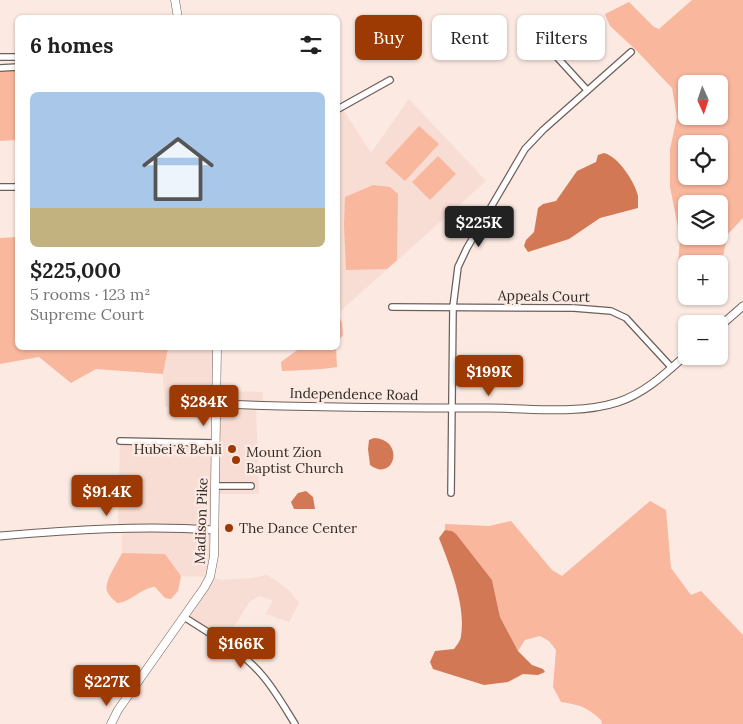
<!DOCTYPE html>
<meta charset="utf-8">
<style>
:root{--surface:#fff;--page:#f2f2f2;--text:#222;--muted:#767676;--line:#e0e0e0;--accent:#9d3903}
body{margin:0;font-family:Lora,serif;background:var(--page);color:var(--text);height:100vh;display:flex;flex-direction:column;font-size:19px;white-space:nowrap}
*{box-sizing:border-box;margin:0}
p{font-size:16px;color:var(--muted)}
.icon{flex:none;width:28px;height:28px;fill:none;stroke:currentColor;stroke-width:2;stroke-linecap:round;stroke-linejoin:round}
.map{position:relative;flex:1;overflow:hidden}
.sheet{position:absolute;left:15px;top:15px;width:325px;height:335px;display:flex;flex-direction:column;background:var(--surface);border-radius:8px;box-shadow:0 1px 4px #0004}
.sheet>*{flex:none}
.banner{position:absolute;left:355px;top:15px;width:312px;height:45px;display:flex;gap:10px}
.needle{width:32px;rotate:177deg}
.fabs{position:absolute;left:678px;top:75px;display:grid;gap:10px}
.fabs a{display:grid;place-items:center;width:50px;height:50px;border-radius:8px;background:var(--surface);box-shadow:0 1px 4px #0004;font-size:25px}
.price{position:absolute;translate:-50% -42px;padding:0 11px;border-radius:5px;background:var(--accent);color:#fff;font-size:16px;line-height:32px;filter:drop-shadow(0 1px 2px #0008)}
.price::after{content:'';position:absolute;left:50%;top:30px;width:15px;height:11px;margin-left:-8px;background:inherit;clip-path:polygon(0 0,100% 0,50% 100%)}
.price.selected{background:#222;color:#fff}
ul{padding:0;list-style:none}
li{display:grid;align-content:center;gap:10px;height:265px;padding:0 15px}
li+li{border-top:1px solid var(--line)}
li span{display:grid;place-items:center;height:155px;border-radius:8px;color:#555}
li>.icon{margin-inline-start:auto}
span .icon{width:90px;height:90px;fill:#fffc;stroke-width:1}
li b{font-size:21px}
h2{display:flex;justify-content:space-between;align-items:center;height:60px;padding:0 15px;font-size:21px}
.chip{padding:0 18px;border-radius:8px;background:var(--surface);box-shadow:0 1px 4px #0004;font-size:18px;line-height:45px}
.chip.selected{background:var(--accent);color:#fff}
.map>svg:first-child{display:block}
.built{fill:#f7ddd3}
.green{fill:#f9b79e;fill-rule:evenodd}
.water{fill:#d27855}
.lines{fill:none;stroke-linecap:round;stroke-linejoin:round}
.minor-casing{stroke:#6f5f5a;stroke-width:8}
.tertiary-casing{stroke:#6f5f5a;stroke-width:9}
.secondary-casing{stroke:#6f5f5a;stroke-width:9}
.minor{stroke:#fff;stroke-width:5.5}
.tertiary{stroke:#fff;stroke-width:7}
.secondary{stroke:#fff;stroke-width:8}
.poi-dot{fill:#9d3903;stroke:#fbe9e2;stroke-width:2}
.labels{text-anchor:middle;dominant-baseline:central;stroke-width:5;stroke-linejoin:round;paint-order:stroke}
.street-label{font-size:14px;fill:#2f2926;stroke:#fbe9e2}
.poi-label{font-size:14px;fill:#2f2926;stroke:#fbe9e2;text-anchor:start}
</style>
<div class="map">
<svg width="743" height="724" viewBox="0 0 743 724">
<rect width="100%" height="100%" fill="#fbe9e2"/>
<g class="built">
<path d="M409,99l77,82 -148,132v-204l3,-3 30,47z"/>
<path d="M168,348h49v43l46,1 -1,13 -6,1 3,88h-44l-5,83 11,3 14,-1 16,-1 17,-3 21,15 10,13 -10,19 -23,-8 7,-14 -14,-4 -9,5 -26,42 -40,-26 26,-40 -29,-1 -16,-22 -43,-1v-25h-4l2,-87 95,2 1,-34 -51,-2 -2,-33z"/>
</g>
<g class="green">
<path d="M692,0h51v218l-15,16 -6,26 -4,4h-32v17h-2l-6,-15 2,-29 -10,-50v-38l7,-32 -5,-29 -36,-38 -26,-24 -5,-12 24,-12 25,25 5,2zM686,84h33v32h-33zM686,144h33v32h-33zM686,204h33v32h-33z"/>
<path d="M17,67v73l-17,1v-73z"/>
<path d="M419,126l20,18 -34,37 -20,-18z"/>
<path d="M438,156l18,18 -26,26 -18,-18z"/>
<path d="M373,185l17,2 8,7 -1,66 -10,9 -41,1 -2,-45 1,-28z"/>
<path d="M17,237l1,111h150l-5,26 -67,-5 -25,14 -32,-26 -39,7v-126z"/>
<path d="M338,313l4,10 1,12 -5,6z"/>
<path d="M300,348h36l1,19c-18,3 -36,3 -55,4l-1,-9z"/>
<path d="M650,501l16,9 5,58 20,27 10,-4 42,44v89h-141l-1,-4c-14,-13 -21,-15 -40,-18l-8,-15 3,-37 -7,-9 -9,-5 -15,4 -7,11 -18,-34 -8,-37 -40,-49 -7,-1v-6l44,2 22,-5 41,49 10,6z"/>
<path d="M122,553l43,1 16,22 -3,15 -7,8 -6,-1 -10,-11c-15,1 -23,15 -38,16 -3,-3 -9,-8 -10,-12 -3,-10 11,-29 15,-38z"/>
</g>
<g class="water">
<path d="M604,153c14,3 31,29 34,43 0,3 0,8 0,12l-38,10 -31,21 -41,13 -4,-6 2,-6 8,-8 4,-24 5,-4 13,-3 21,-30 19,-9 2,-7z"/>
<path d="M374,438c32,2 20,45 -4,27l-2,-16 1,-9z"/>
<path d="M306,491l7,6 2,12h-21l-3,-7 7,-9z"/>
<path d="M445,530l7,1 4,3 36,46 8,37 18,34 14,14 11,4 2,3 -7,3 -15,-1 -15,8 -24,3 -51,-16 -3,-7 5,-11 19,-2c3,-4 7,-9 7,-13 5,-31 -11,-70 -22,-98z"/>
</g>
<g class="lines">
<g class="minor-casing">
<g id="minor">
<path d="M555,55l32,35"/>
<path d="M0,57h18"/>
<path d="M0,68l18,-1"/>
<path d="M338,109l52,-29"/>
<path d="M0,187h18"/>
<path d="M392,307l182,1 37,3 15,7 46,50"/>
<path d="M120,441l95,2"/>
<path d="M215,486h36"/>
<path d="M451,493l2,-186 5,-40 9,-19 58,-99 18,-19 88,-78"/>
<path d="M184,617c26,17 57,33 78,58 13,15 23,33 33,49"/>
</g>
</g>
<g class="tertiary-casing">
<g id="tertiary">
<path d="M719,327l24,-21"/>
<path d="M216,404c91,3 182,4 273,4 42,0 89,7 129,-6 27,-9 47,-28 68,-47"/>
<path d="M0,536c71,-6 142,-11 214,-6"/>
</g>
</g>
<g class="secondary-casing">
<g id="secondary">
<path d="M175,0l3,18"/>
<path d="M111,724l7,-14 86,-122 6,-11 4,-21 3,-208"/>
</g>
</g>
<use href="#minor" class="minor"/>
<use href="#tertiary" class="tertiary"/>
<use href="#secondary" class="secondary"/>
</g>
<g class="poi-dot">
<circle cx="232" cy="449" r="5"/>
<circle cx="236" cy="460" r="5"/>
<circle cx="229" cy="528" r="5"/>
</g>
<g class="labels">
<g class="street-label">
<text transform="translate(544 296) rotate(1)">Appeals Court</text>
<text transform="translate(354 394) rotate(1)">Independence Road</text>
<text transform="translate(201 521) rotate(-88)">Madison Pike</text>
</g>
<g class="poi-label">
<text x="222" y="449" text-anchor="end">Hubei &amp; Behli</text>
<text x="246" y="452">Mount Zion<tspan x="246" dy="16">Baptist Church</tspan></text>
<text x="239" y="528">The Dance Center</text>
</g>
</g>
</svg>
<div class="fabs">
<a><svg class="needle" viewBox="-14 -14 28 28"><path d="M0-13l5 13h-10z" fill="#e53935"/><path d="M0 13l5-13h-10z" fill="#767676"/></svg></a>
<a><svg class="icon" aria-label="locate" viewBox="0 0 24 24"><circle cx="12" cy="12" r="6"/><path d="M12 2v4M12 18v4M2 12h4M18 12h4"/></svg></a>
<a><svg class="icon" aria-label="layers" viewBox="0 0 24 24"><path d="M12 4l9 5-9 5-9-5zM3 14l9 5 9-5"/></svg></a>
<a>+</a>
<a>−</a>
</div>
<b class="price selected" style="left:479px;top:248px">$225K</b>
<b class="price" style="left:489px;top:397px">$199K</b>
<b class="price" style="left:204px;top:427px">$284K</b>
<b class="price" style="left:107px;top:517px">$91.4K</b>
<b class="price" style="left:241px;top:669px">$166K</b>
<b class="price" style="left:107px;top:707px">$227K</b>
<div class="banner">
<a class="chip selected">Buy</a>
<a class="chip">Rent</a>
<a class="chip">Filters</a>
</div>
<section class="sheet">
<h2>6 homes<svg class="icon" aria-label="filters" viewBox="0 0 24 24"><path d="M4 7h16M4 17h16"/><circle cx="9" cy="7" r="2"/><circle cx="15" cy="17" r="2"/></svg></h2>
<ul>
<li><span style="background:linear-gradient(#a9c7e8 75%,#c2b280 0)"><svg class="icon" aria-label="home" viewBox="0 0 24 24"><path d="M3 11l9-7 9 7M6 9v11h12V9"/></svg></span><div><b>$225,000</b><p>5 rooms · 123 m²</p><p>Supreme Court</p></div></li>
</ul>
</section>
</div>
